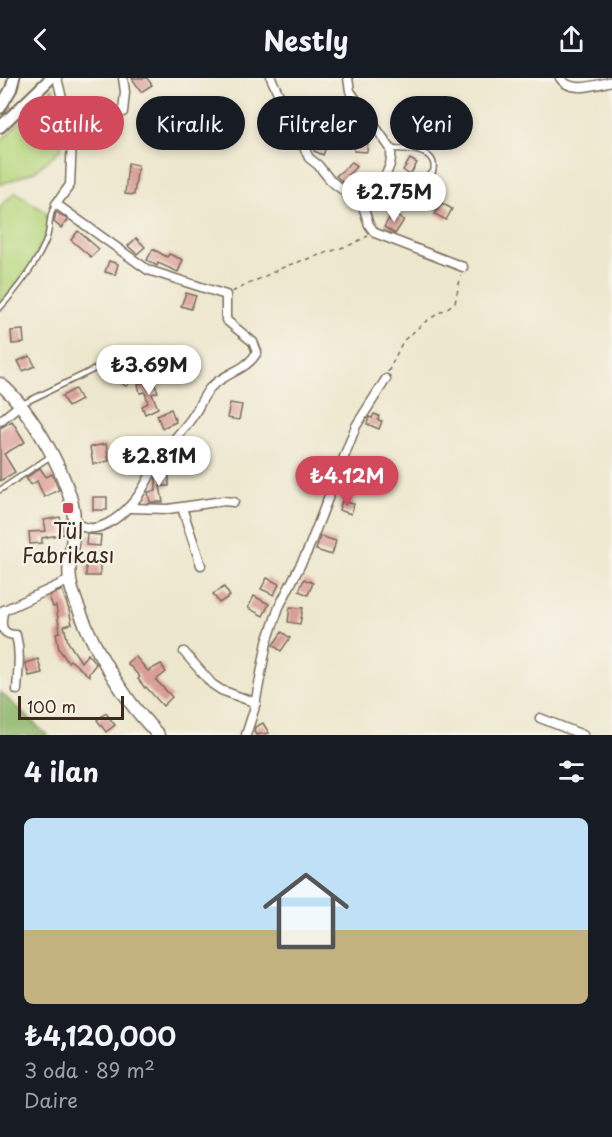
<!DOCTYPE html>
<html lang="tr">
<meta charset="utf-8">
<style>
:root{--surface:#171b24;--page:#20242c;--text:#f1f3f6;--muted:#9ea1a6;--line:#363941;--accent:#d1495b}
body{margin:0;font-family:"Playpen Sans",sans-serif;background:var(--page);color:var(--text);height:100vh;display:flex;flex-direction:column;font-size:22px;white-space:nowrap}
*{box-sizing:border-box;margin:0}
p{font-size:20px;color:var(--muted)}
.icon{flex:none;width:33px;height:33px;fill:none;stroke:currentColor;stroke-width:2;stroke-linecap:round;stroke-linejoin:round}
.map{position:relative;height:657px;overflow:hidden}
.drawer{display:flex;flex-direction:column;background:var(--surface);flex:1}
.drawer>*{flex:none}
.guide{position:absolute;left:18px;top:18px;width:576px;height:54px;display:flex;gap:12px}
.scale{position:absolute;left:18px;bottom:15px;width:106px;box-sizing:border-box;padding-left:6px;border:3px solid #3b2a1e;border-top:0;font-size:16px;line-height:21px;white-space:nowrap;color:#3b2a1e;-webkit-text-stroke:4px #f7f3e8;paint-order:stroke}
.price{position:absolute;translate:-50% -51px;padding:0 14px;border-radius:21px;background:#fff;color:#222;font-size:20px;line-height:39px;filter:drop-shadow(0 2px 3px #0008)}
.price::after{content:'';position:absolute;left:50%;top:36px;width:18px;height:14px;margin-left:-9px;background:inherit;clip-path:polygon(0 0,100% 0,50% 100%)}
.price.selected{background:var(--accent);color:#fff}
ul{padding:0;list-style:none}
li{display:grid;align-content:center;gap:12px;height:318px;padding:0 24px}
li+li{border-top:2px solid var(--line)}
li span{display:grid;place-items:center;height:186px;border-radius:9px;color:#555}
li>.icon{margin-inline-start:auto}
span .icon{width:108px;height:108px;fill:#fffc;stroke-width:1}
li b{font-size:26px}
h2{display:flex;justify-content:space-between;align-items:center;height:72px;padding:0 24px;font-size:26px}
.pill{padding:0 21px;border-radius:27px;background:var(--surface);box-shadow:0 3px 9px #0003;font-size:21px;line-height:54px}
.pill.selected{background:var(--accent);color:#fff}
header{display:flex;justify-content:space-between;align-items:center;height:78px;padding:0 24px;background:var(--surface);font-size:27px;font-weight:700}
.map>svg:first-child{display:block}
.green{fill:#b8d87f;stroke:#7a814e;stroke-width:1.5}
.forest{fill:#92b86e;stroke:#667146;stroke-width:1.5}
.building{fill:#da9d97}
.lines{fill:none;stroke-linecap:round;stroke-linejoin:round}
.service-casing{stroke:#796c5b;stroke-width:7}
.minor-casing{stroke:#796c5b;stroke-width:11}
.tertiary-casing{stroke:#796c5b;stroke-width:14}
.secondary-casing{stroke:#796c5b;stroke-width:15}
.path{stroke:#796c5b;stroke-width:1.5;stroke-dasharray:4.5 4.5;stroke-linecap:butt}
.service{stroke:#fff;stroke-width:4}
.minor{stroke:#fff;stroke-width:8}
.tertiary{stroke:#fff;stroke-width:10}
.secondary{stroke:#fff;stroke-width:12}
.poi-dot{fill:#d1495b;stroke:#f7f3e8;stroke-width:2}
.labels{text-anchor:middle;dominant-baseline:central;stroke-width:4.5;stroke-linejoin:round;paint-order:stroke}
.poi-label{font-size:21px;fill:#3b2a1e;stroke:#f7f3e8}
</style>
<header><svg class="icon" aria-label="back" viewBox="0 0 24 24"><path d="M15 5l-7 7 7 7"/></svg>Nestly<svg class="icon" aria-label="share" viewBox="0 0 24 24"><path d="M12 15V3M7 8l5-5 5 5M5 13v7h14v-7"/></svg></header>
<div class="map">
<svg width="612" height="657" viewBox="0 0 612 657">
<rect width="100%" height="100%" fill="#f7f3e8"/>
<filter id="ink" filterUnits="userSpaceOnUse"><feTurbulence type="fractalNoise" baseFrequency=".0167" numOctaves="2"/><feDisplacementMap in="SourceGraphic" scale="12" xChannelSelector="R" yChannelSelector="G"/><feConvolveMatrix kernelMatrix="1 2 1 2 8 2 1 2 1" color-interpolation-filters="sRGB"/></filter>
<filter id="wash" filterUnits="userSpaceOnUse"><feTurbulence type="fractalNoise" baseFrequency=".008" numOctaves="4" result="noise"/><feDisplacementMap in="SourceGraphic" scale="24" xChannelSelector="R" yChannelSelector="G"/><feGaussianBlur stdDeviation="1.35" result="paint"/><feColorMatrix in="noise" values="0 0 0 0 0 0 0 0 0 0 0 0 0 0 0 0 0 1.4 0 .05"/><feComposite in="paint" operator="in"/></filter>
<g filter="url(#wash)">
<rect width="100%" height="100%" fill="#ede7cd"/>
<g class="green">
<path d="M53,10l10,45 -2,16 -26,22 -35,14v-43z"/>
<path d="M16,114l30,21 3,16 -21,42 -28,33v-98z"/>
</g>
<path class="forest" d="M0,614l47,43h-47z"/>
<g id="blocks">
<g class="building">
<path d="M132,0h15l5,7 -11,7z"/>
<rect x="89" y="27" width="11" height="13"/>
<path d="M309,34l16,2 -2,14 2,14 3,1 -5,12 -9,-4 2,-6 -1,-8 -8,2 -6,-12 6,-1z"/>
<path d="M355,57l13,1 -1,16 -13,-1z"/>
<path d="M410,81l7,4 -7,12 -7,-5z"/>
<path d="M352,84l5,4 -9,9 3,3 -6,6 -9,-8z"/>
<path d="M128,85l10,2 -4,30 -9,-1z"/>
<path d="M442,125l10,6 -6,11 -11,-6z"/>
<path d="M56,134l12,8 -7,8 -7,-6z"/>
<path d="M392,135l12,7 -9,14 -11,-7z"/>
<path d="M78,153l21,18 -8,8 -20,-17z"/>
<path d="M136,160l9,9 -8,7 -9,-8z"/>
<path d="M153,171l14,8 2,-3 14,6 -5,12 -20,-9 -1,3 -10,-6z"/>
<path d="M109,183l9,3 -3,11 -10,-3z"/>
<path d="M186,215l10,3 -5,13 -10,-3z"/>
<path d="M23,252l1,13 -12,1 -1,-13z"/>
<path d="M30,278l5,10 -12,5 -5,-10z"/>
<path d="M153,302l5,12 -6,2 6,14 -13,6 -3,-8 6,-3 -3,-11 -5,1 -2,-9z"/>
<path d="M75,311l6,11 -13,7 -6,-11z"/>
<path d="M230,325l12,2 -3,15 -12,-2z"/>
<path d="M171,331l5,13 -14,6 -5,-13z"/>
<path d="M374,336l5,2 -1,4 4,1 -3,8 -12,-5 2,-7 3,1z"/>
<path d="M12,343l13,21 -21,12 11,18 -15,9v-53z"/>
<path d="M106,366l3,17 -16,3 -3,-17z"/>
<path d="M40,390l6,9 6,-3 7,16 -15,7 -7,-16 -6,4 -5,-7z"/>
<path d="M159,394h10v14h-9l3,16h-13l-2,-10 8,-1v-13z"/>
<rect x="93" y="419" width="14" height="13"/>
<path d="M342,423l12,3 -3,10 -12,-4z"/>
<path d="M60,439l4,17 -22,4v5l-12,1 -1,-12 17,-1 -2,-11z"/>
<path d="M87,456l14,1 -1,11 -14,-1z"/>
<path d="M320,458l16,5 -4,14 -16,-5z"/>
<rect x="86" y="487" width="14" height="11"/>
<path d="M267,500l12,6 -5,11 -13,-6z"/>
<path d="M304,501l9,4 -5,12 -9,-4z"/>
<path d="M224,509l6,9 -11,7 -6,-9z"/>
<path d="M62,512l7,20 3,14 -8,2 4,16 13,20 7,-8 8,10 -7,9v3l-19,-16 -2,2 -9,-13 -3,-16 4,-1 -4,-26 -3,1 -4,-11z"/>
<path d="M254,518l15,8 -6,12 -15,-8z"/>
<path d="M290,529l13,1 -3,16 -12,-2z"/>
<path d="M282,554l8,6 -9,13 -8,-6z"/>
<path d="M135,578l13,15 13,-7 5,8 -10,8 16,17 -9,9 -17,-19 -1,1 -7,-9 2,-2 -13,-14z"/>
<path d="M38,581l4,14 -13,3 -4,-13z"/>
<path d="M106,635l9,12 -9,7 -9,-12z"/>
<path d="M263,645l6,10 -13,2 -2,-3 1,-5z"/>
</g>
</g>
</g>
<g filter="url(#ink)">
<use href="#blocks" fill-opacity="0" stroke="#796c5b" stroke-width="1.5"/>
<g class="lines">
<g class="service-casing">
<g id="service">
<path d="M392,71c15,0 47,0 41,23l-10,7"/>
<path d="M0,230c18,-20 34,-40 45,-65 7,-15 2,-27 11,-39"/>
<path d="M22,326l75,-36 11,1 18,14"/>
<path d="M0,412l51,-34"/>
</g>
</g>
<g class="minor-casing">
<g id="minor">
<path d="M57,0l15,61 -2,46 -14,19 92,66 78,25v25l27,22 4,10c-9,18 -33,21 -47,36 -7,8 -11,19 -17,28 -10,15 -24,27 -34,43 -8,13 -14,29 -24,41 -14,17 -41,40 -61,21"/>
<path d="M123,0l2,14 -2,20"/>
<path d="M271,0l38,80 9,7 13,16 32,25 6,19 6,8 88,34"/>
<path d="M348,0l2,13 41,58c3,24 -15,40 -32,54"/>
<path d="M560,0c11,16 36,7 52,3"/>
<path d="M0,343l21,-17"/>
<path d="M128,430l40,1 55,-8 11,1"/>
<path d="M182,430l19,57"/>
<path d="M4,532c-4,13 -4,25 12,25 5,19 2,36 1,55"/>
<path d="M0,534l70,-32"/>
<path d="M184,574l28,32 9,6 35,13"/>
<path d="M540,640l43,17"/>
<path d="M246,657l8,-25 13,-68 12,-35 29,-57 48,-124 30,-47"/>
</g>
</g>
<g class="tertiary-casing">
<g id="tertiary">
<path d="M0,30l11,-19 3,-11"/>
<path d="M0,49l51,-49"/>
</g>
</g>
<g class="secondary-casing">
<path id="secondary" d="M0,306c29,22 75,101 74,138 0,23 -9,46 -2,68 12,37 32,75 54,106 9,14 21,26 32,39"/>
</g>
<g class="path">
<path d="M232,214l54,-26 64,-21 18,-9"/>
<path d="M388,294l15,-31 22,-19 30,-19 6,-28"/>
</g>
<use href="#service" class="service"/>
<use href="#minor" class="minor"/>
<use href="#tertiary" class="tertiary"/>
<use href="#secondary" class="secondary"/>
</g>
</g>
<rect class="poi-dot" x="62" y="424" width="12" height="12" rx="3"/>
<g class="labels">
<g class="poi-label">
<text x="68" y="452">Tül<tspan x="68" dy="24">Fabrikası</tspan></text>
</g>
</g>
</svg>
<div class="scale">100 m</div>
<b class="price" style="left:394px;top:145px">₺2.75M</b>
<b class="price" style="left:149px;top:318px">₺3.69M</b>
<b class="price" style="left:159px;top:409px">₺2.81M</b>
<b class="price selected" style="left:347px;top:429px">₺4.12M</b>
<div class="guide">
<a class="pill selected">Satılık</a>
<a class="pill">Kiralık</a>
<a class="pill">Filtreler</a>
<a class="pill">Yeni</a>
</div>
</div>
<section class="drawer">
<h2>4 ilan<svg class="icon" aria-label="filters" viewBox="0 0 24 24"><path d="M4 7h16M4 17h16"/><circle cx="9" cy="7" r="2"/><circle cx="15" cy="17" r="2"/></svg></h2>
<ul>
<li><span style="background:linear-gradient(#bfe0f5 60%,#c2b280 0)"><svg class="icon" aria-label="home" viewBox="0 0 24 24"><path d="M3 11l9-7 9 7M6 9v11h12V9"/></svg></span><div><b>₺4,120,000</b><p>3 oda · 89 m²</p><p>Daire</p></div></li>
</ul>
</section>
